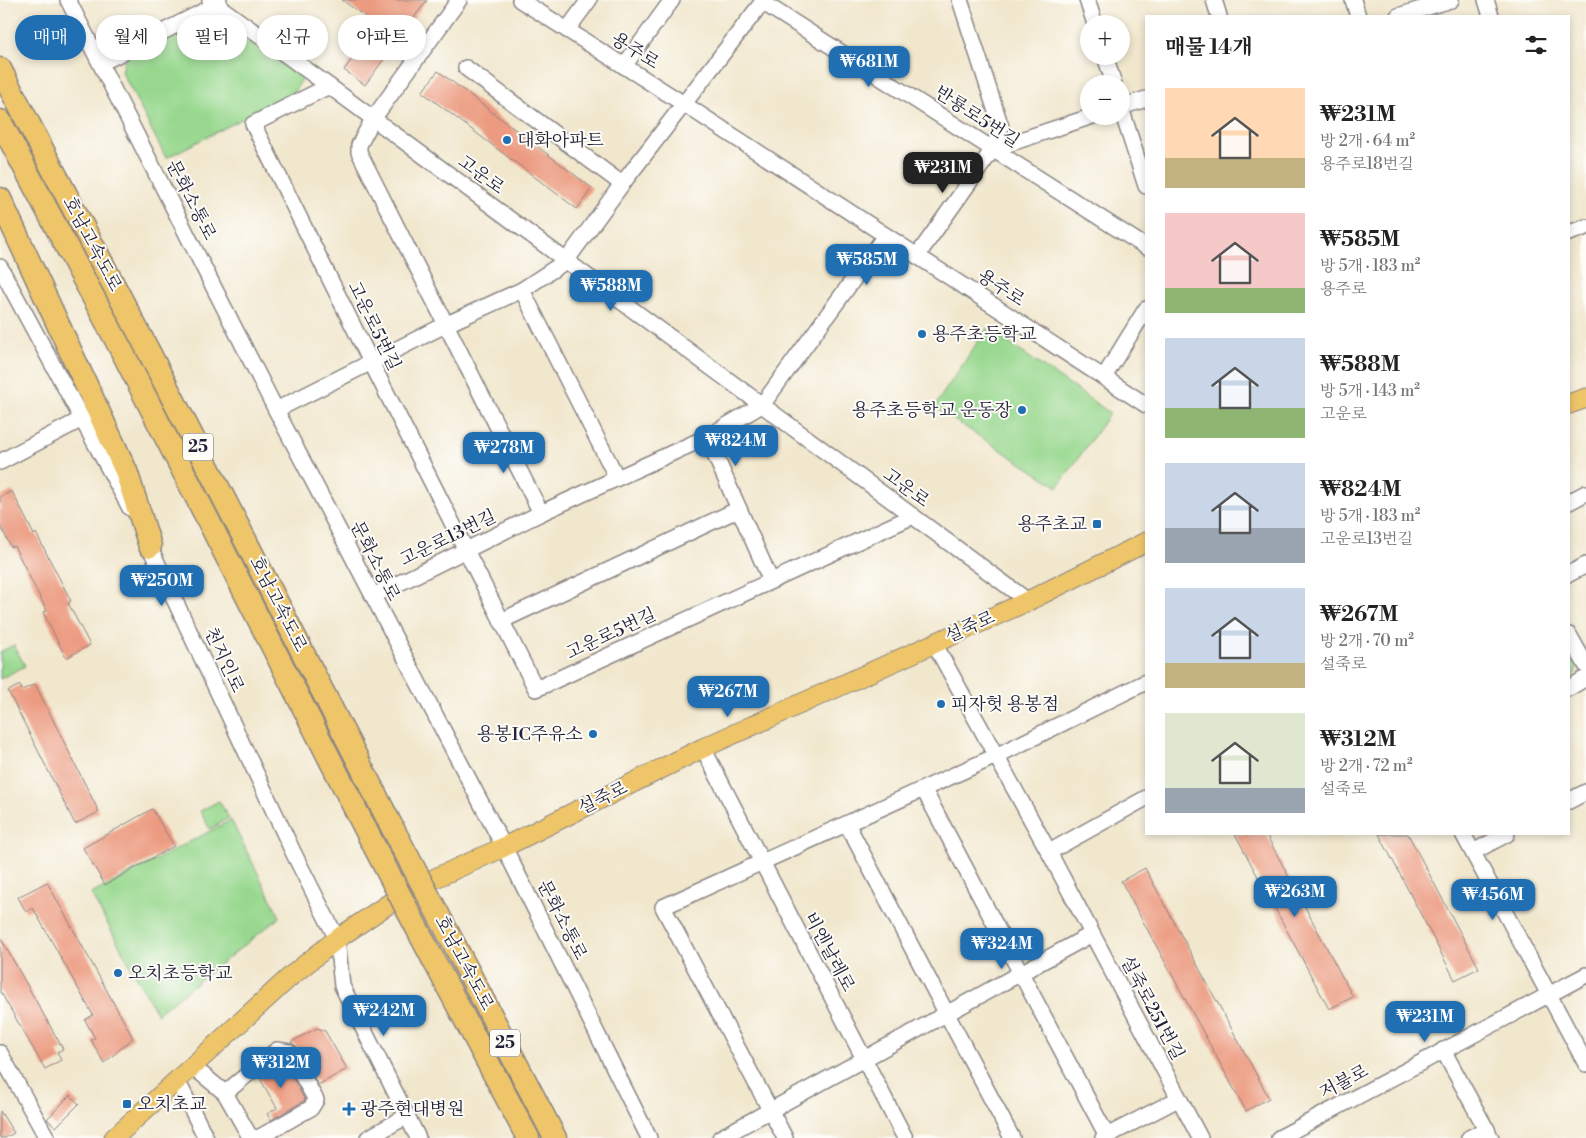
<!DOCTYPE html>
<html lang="ko">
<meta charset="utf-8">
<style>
:root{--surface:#fff;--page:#f6f6f6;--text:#222;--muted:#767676;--accent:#1f6fb2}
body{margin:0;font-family:"Libre Bodoni","Noto Serif KR",serif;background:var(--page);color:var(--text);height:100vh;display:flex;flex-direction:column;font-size:19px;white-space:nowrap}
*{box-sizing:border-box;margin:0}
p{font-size:16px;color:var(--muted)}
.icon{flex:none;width:28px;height:28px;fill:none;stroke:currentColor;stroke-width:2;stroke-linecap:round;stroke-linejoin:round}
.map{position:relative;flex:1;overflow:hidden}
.drawer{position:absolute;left:1145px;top:15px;width:425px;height:820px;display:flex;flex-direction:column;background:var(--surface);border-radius:0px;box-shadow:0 2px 8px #0003}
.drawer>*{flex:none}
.banner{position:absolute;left:15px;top:15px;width:475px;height:45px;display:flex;gap:10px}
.tools{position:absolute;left:1080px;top:15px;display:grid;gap:10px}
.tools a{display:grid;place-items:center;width:50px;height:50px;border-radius:50%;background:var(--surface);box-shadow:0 2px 8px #0003;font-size:25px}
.price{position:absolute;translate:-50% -42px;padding:0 11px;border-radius:10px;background:var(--accent);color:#fff;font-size:16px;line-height:32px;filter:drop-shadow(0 1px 2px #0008)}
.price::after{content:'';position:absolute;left:50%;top:30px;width:15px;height:11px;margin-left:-8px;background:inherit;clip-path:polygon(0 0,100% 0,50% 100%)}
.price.active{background:#222;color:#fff}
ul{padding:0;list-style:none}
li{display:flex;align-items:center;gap:15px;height:125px;padding:0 20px}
li span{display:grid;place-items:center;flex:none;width:140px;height:100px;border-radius:0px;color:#555}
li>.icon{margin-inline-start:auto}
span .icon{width:60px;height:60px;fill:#fffc;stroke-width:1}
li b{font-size:21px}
h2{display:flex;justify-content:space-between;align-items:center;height:60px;padding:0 20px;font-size:21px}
.tag{padding:0 18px;border-radius:22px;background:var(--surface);box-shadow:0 2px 8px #0003;font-size:18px;line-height:45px}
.tag.active{background:var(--accent);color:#fff}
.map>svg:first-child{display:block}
.green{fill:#97d88e;stroke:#5c7d64}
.building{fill:#ec9b81}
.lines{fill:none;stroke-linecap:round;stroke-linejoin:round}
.minor-casing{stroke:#8a8484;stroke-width:18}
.major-casing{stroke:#8a8484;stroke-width:21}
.highway-casing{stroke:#8a8484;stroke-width:25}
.minor{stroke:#fff;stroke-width:15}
.major{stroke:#eec569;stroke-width:19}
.highway{stroke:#eec569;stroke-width:22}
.highway-bridge-casing{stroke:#8a8484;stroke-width:25;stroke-linecap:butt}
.highway-bridge{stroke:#eec569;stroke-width:22}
.poi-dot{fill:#1f6fb2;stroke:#fdfcf7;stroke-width:2}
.labels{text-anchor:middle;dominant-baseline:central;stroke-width:4;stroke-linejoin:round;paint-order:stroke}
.shield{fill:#fdfcf7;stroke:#646373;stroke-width:1}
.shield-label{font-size:16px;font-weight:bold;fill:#22223b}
.street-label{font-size:18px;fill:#22223b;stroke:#fdfcf7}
.poi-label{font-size:18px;fill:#22223b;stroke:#fdfcf7;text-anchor:start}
</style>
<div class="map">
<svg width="1586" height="1138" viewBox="0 0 1586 1138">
<rect width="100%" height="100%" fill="#fdfcf7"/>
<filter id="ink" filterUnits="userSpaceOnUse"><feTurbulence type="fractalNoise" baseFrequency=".02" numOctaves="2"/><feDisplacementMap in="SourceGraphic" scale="10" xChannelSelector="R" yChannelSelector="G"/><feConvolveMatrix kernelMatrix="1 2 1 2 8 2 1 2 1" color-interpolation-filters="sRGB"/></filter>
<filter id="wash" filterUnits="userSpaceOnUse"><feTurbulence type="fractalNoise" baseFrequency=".0096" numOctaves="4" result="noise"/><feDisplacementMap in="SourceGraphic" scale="20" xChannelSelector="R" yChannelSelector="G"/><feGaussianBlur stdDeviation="1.12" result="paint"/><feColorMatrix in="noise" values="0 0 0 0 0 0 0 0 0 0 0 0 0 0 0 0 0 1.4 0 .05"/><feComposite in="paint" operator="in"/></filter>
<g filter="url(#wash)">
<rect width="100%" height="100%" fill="#f1e7cd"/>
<g class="green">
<path d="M223,18l80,60 -9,14 -128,66 -44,-86 3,-14 78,-39z"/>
<path d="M987,328l123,85 -52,74 -124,-80z"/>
<path d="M14,645l11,21 -25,13v-27z"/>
<path d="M1569,647l10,18 -7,14 -3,2z"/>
<path d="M219,801l10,17 -19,11 -10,-18z"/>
<path d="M231,820l49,97 -123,97 -66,-120z"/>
</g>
<g id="blocks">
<g class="building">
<path d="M342,0h85l-62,85 -21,-15 33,-45z"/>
<path d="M438,71l154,117 -15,21 -155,-117z"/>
<path d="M12,491l22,44 2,-2 35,68 -3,2 22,42 -24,13 -23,-46 4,-1 -33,-65 -3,1 -11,-22v-28z"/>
<path d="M35,684l64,128 -24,12 -67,-133 12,-6 2,5z"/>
<path d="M152,809l22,37 -69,39 -22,-37z"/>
<path d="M1235,834h31l87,163 -24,12z"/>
<path d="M1379,834h29l71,134 -24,12z"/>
<path d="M1145,868l124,230 -23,13 -125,-230z"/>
<path d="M47,882l86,156 -29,25 -13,-23 4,-2 -10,-18 8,-5 -60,-107 -7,4 -8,-15z"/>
<path d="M0,937l63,112 -6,3 4,8 -16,9 -45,-78z"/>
<path d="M317,1028l8,3 22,38 -29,16 -21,-38 -6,-5z"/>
<path d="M280,1060l3,1 22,39 -34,20 -4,-6 10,-6 -18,-31z"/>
<path d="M70,1095l9,9 -23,23 -9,-8z"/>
<path d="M0,1111l14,22 -9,5h-5z"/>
</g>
</g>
</g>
<g filter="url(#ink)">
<use href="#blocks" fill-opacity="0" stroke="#8a8484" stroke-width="1"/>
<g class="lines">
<g class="minor-casing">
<g id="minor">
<path d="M68,0l208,410 228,437 145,291"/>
<path d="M210,0l119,86 699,515"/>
<path d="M459,0l-86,119 -14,26v7l182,361"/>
<path d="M520,0l164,104 462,301"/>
<path d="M1087,0l8,24"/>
<path d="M1214,0l5,16"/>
<path d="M1353,0l5,16"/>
<path d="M1486,0l5,16"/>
<path d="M762,2l384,245"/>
<path d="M1398,16l53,-16"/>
<path d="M567,30l22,-30"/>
<path d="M1105,56l9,28"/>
<path d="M101,63l115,-58 3,-5"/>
<path d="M624,66l48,-66"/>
<path d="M466,68l156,116"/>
<path d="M329,86l-76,38 118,238 165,327 377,-173"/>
<path d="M1121,107l25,-8"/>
<path d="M1121,108l25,78"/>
<path d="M993,149l100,-33"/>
<path d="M1569,233l17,-6"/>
<path d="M917,256l76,-107 8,-22 -41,-127"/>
<path d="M0,267l130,241"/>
<path d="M522,290l95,188"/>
<path d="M1104,377l42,-68"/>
<path d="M276,410l169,-85 77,-35 44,-29 56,-77 142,-184"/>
<path d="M707,437l64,144"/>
<path d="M0,462l82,-43"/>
<path d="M1569,502l17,-9"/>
<path d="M145,537l149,317 43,85 5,47 76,152"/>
<path d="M1569,574l17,-9"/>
<path d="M373,596l168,-83 166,-76 55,-32 123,-169"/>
<path d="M501,621l238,-112"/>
<path d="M1569,635l17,30"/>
<path d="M934,643l115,209 151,286"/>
<path d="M1569,688l17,-10"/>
<path d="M703,748l202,390"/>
<path d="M924,790l183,346"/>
<path d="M1569,801l17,-9"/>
<path d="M847,824l165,314"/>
<path d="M1463,834l123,230"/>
<path d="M1049,852l97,-54"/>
<path d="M1473,852l34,-18"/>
<path d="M1443,1050l48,88"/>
<path d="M0,1053l47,85"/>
<path d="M192,1066l33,27"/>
<path d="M177,1080l29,58"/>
<path d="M255,1138l-6,-3 -24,-42 52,-43 12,2 27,48 -5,8 -53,30"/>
<path d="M368,1138l39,-22"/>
<path d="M720,1138l372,-204"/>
<path d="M785,1138l-122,-231 333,-151 150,-74"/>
<path d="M1103,1138l75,-39"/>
<path d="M1279,1138l307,-163"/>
<path d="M1469,1138l18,-9"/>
</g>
</g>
<g class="major-casing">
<g id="major">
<path d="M1569,404l17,-6"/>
<path d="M114,1138l177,-162 46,-37 72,-49 95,-43 199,-99 325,-147 118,-59"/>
</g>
</g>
<g class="highway-casing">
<g id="highway">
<path d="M0,69l150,285 242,473"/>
<path d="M0,121l125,236 245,481"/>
<path d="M0,199l126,272 24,75"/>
<path d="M456,948l99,190"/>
<path d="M433,959l95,179"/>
</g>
</g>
<use href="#minor" class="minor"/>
<use href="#major" class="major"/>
<use href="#highway" class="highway"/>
<g class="highway-bridge-casing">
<g id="highway-bridge">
<path d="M392,827l64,121"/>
<path d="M370,838l63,121"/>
</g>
</g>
<use href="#highway-bridge" class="highway-bridge"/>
</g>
</g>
<g class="poi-dot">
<circle cx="507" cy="140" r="5"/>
<circle cx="922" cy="334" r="5"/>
<circle cx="1022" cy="410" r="5"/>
<rect x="1092" y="519" width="10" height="10" rx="2.5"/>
<circle cx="941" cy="704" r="5"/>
<circle cx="593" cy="734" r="5"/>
<circle cx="118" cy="973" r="5"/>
<rect x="122" y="1099" width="10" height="10" rx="2.5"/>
<path d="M346.5 1101.5h5v5h5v5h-5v5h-5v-5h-5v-5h5z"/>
</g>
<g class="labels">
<g class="shield">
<rect x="183" y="433.5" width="30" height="27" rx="4"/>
<rect x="490" y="1029.5" width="30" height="27" rx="4"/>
</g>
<g class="shield-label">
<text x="198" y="447">25</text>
<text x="505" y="1043">25</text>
</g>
<g class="street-label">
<text transform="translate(635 51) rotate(32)">용주로</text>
<text transform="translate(977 117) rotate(33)">반룡로5번길</text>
<text transform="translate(481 175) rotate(36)">고운로</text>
<text transform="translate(191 200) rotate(63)">문화소통로</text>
<text transform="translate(92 244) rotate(62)">호남고속도로</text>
<text transform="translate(1001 288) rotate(33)">용주로</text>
<text transform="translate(374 326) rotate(64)">고운로5번길</text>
<text transform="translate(906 488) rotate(36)">고운로</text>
<text transform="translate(448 538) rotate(-26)">고운로13번길</text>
<text transform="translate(375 561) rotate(63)">문화소통로</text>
<text transform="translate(278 604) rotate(63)">호남고속도로</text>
<text transform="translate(970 627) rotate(-24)">설죽로</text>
<text transform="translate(611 634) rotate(-25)">고운로5번길</text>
<text transform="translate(224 660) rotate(65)">천지인로</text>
<text transform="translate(603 798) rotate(-26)">설죽로</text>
<text transform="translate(562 920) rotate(63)">문화소통로</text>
<text transform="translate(829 952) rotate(62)">비엔날레로</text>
<text transform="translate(464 963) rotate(62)">호남고속도로</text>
<text transform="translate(1152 1008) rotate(62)">설죽로251번길</text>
<text transform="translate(1344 1082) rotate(-28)">저불로</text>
</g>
<g class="poi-label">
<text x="517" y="140">대화아파트</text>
<text x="932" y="334">용주초등학교</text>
<text x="1012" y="410" text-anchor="end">용주초등학교 운동장</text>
<text x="1087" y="524" text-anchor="end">용주초교</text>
<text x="951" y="704">피자헛 용봉점</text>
<text x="583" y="734" text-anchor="end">용봉IC주유소</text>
<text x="128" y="973">오치초등학교</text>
<text x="137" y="1104">오치초교</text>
<text x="360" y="1109">광주현대병원</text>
</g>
</g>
</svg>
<div class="tools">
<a>+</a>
<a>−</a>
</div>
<b class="price" style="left:869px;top:88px">₩681M</b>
<b class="price active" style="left:943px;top:194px">₩231M</b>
<b class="price" style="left:867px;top:286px">₩585M</b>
<b class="price" style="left:611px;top:312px">₩588M</b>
<b class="price" style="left:736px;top:467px">₩824M</b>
<b class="price" style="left:504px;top:474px">₩278M</b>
<b class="price" style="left:162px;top:607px">₩250M</b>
<b class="price" style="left:728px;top:718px">₩267M</b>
<b class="price" style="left:1295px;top:918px">₩263M</b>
<b class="price" style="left:1493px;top:921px">₩456M</b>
<b class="price" style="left:1002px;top:970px">₩324M</b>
<b class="price" style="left:384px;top:1037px">₩242M</b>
<b class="price" style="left:1425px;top:1043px">₩231M</b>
<b class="price" style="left:281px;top:1089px">₩312M</b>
<div class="banner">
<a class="tag active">매매</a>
<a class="tag">월세</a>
<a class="tag">필터</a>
<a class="tag">신규</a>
<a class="tag">아파트</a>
</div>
<section class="drawer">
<h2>매물 14개<svg class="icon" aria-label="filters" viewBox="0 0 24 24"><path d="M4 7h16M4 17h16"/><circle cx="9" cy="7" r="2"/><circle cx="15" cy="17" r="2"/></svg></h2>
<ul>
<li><span style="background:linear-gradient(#ffd9b3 70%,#c2b280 0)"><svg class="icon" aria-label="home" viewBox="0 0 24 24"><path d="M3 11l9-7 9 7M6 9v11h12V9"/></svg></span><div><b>₩231M</b><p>방 2개 · 64 m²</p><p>용주로18번길</p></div></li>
<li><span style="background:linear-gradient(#f6c9c9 75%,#8fb573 0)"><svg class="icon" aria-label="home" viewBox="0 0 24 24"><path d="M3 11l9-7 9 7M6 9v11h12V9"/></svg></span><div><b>₩585M</b><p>방 5개 · 183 m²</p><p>용주로</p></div></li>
<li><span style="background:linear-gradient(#c9d6e8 70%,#8fb573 0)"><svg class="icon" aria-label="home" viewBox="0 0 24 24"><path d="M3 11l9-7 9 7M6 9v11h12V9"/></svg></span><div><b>₩588M</b><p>방 5개 · 143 m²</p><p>고운로</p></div></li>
<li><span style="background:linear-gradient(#c9d6e8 65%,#9aa5b1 0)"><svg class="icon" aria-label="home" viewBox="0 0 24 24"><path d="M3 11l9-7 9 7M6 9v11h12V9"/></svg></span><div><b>₩824M</b><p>방 5개 · 183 m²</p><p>고운로13번길</p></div></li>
<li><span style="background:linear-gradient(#c9d6e8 75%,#c2b280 0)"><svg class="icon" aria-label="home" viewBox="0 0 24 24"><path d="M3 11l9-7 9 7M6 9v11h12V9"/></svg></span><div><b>₩267M</b><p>방 2개 · 70 m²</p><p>설죽로</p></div></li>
<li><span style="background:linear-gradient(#dfe7d0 75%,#9aa5b1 0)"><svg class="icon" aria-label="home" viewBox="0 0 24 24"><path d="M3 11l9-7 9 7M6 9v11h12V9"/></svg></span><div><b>₩312M</b><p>방 2개 · 72 m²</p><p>설죽로</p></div></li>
</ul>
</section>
</div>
